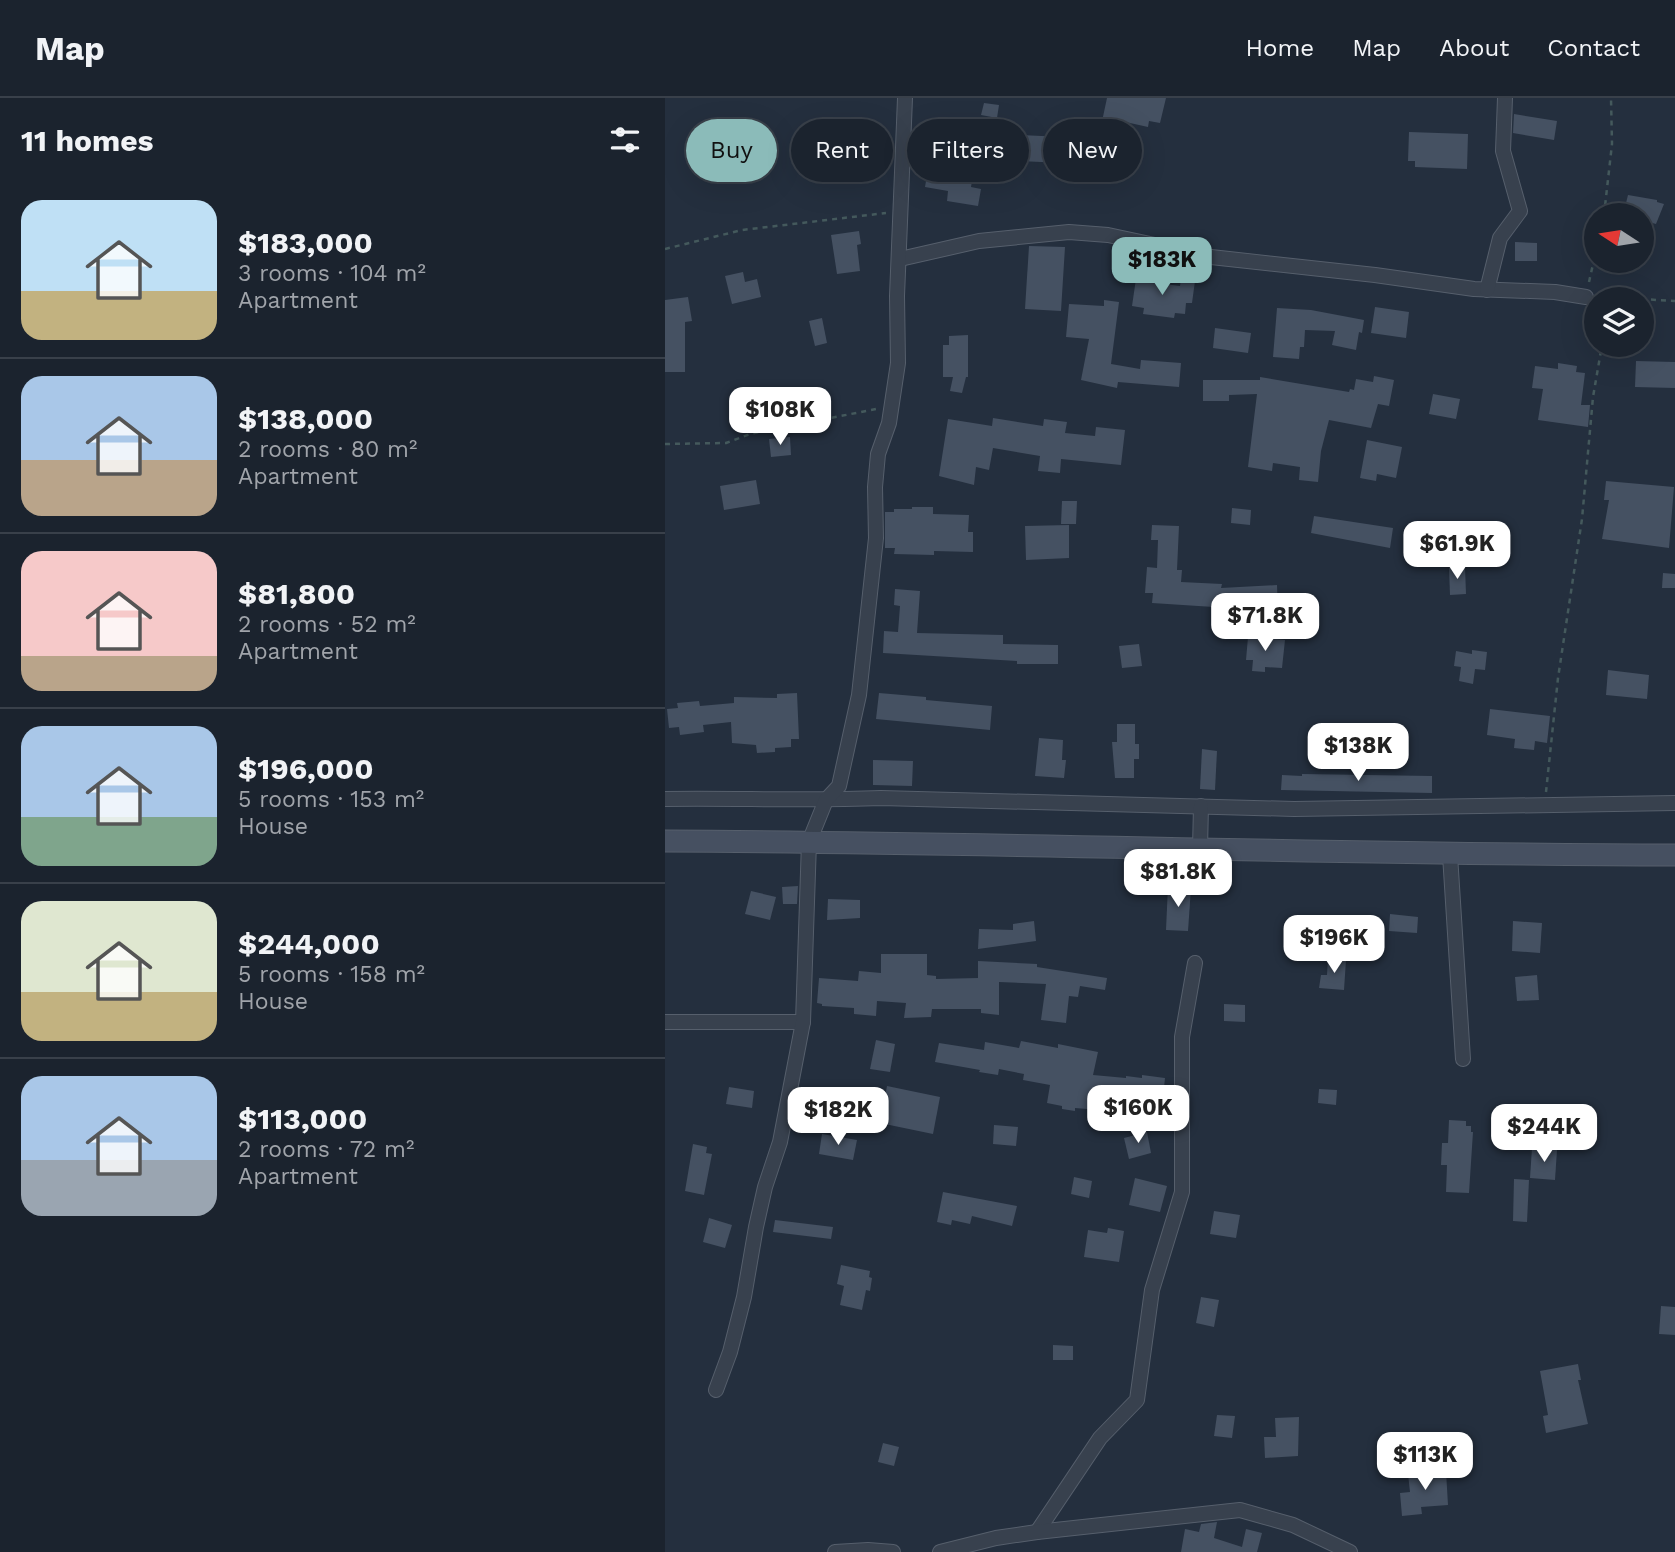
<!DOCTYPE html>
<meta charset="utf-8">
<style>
:root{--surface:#1b232e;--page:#282f3a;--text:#f1f3f6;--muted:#a0a4aa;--line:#39404a;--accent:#8bbbb9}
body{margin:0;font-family:"Work Sans",sans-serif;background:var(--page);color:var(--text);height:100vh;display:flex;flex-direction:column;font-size:26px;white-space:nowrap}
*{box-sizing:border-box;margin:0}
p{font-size:23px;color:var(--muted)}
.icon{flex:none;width:38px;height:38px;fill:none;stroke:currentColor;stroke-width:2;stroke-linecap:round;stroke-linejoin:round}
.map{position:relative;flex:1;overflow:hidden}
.sheet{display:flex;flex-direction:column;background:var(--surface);width:665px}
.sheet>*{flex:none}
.top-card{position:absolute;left:21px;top:21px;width:665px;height:63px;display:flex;gap:14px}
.needle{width:46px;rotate:282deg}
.tools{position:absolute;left:919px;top:105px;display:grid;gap:14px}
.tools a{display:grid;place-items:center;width:70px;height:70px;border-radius:50%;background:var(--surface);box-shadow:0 7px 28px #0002,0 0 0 2px var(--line);font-size:35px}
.price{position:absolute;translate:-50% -60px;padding:0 16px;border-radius:14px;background:#fff;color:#222;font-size:23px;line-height:46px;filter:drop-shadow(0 2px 4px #0008)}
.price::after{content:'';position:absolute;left:50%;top:42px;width:21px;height:16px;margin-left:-10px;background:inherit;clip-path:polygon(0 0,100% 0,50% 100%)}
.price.current{background:var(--accent);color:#111}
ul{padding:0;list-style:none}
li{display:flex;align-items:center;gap:21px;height:175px;padding:0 21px}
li+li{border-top:2px solid var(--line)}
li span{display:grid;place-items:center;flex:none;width:196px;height:140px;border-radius:21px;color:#555}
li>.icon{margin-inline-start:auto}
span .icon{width:84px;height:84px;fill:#fffc;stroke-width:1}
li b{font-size:30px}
h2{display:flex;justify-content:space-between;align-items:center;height:84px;padding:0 21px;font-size:30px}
.tag{padding:0 24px;border-radius:32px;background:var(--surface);box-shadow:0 7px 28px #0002,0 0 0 2px var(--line);font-size:24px;line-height:63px}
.tag.current{background:var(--accent);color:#111}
header{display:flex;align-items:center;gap:42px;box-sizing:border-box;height:98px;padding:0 35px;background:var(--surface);border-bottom:2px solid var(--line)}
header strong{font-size:33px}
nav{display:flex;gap:38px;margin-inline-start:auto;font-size:24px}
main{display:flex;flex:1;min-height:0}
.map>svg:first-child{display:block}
.building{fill:#455162}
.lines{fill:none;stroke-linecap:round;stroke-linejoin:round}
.street-casing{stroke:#565f6c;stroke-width:16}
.secondary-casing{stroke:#565f6c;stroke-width:23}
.path{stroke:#44595c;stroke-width:2.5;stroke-dasharray:5 5;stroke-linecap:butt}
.street{stroke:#38414e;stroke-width:14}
.secondary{stroke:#465061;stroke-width:21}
</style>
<header>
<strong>Map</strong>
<nav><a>Home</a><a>Map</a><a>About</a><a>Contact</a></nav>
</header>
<main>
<section class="sheet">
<h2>11 homes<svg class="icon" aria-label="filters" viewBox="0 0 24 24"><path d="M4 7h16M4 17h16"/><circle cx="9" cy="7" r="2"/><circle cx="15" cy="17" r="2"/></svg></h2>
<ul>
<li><span style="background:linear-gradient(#bfe0f5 65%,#c2b280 0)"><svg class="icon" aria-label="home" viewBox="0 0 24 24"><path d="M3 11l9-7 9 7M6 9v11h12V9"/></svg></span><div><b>$183,000</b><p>3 rooms · 104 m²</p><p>Apartment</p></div></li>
<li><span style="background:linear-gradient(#a9c7e8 60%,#b9a48a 0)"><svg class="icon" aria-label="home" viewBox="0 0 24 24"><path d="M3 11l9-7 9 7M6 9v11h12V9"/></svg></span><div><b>$138,000</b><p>2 rooms · 80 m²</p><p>Apartment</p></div></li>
<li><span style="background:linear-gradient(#f6c9c9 75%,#b9a48a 0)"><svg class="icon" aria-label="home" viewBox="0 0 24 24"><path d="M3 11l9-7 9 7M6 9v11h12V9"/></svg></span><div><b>$81,800</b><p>2 rooms · 52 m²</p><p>Apartment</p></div></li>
<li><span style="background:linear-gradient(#a9c7e8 65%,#7fa58c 0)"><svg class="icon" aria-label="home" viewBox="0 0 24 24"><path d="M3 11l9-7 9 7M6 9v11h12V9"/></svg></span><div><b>$196,000</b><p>5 rooms · 153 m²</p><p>House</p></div></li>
<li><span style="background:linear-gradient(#dfe7d0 65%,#c2b280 0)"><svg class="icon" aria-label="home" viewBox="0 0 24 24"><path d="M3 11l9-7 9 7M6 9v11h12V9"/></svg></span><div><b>$244,000</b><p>5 rooms · 158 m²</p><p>House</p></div></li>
<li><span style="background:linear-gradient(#a9c7e8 60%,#9aa5b1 0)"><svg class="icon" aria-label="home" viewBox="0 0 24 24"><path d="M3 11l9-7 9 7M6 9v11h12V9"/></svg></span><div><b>$113,000</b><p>2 rooms · 72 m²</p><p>Apartment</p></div></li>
</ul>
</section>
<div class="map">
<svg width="1010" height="1454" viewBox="0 0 1010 1454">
<rect width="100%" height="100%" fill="#242f3e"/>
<g class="building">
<path d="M442,0h59l-6,25 -11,-2 -1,6 -27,-6 -1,9 -19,-4z"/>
<path d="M319,5l15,2 -2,13 -16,-3z"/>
<path d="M849,16l43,7 -3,19 -41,-7z"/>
<path d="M271,25l42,7 -2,14 -13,-2 -4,25 15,3 -3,17 10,2 -3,17 -31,-5 1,-10 -23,-4z"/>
<path d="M198,32l21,3 -4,21 -20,-3z"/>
<path d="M744,34l59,2 -1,35 -52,-2v-6h-7z"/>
<path d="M355,37l44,2 -1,26 -44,-2z"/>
<path d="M82,49l5,34 -20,2 -1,-8 -18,2 -3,-25z"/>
<path d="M963,97l29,5v2l7,2 -8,20 -15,-4v-5h-18z"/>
<path d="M194,133l2,13 -4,1 3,26 -23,3 -6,-39z"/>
<path d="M850,144l22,1v18h-22z"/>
<path d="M364,148l36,1 -4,64 -36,-2z"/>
<path d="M78,174l2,10 12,-3 4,18 -29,7 -7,-28z"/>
<path d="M472,174l13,2 -1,8 31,4 1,-7 14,2 -3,22h-6l-1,11 -10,-1 -1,5 -31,-4 1,-6 -12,-2z"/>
<path d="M23,199l4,24 -7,1v50h-20v-72z"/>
<path d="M439,202l15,2 -8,62 29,5 1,-9 40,3 -2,24 -61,-5 -1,6 -36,-8 8,-41 -23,-2 3,-33 35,2z"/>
<path d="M710,209l34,5 -3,26 -35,-5z"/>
<path d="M612,210l34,2 53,10 -2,13 -3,-1 -3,18 -24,-5 3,-14 -30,-1 -1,17h-4l-1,12 -26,-2z"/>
<path d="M157,220l5,25 -12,3 -6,-25z"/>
<path d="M550,230l36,5 -3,20 -35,-5z"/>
<path d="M303,237v42h-2l-4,16 -12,-2 3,-14h-10v-32h6v-9z"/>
<path d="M971,263l39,1v26l-40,-1z"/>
<path d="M893,265l19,3 -1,6 9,1 -4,32h9l-2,22 -50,-7 5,-31 -11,-1 3,-22 23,3z"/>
<path d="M709,278l20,4 -5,26 -11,-2 -7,24 -42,-8 -8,31 -3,31 -19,-2 1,-13 -27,-4 -1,8 -24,-4 9,-73 -28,1v6h-26v-21h57v-3l89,15 1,-3 4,1 2,-11 17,3z"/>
<path d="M768,296l27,5 -4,20 -27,-5z"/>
<path d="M328,320l50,8 1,-7 23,3 -2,11 30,3 1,-9 29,3 -4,35 -60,-6 -1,14 -22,-2 2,-15 -47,-8 -4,22 -13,-3 -2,18 -35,-9 9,-57 44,7z"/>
<path d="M125,339l1,18 -20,2 -2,-18z"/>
<path d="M702,342l35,7 -6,31 -19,-4 -1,7 -16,-3z"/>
<path d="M91,382l4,24 -36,6 -4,-24z"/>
<path d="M941,383l68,6 -5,61 -67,-9 7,-39h-5z"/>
<path d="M397,403h15l-1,23h-15z"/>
<path d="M247,409h21v7l36,1 -1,17h5v20l-39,-1v4l-40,-1 1,-6h-10v-36h9v-3h18z"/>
<path d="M567,410l19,2 -1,15 -19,-2z"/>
<path d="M649,418l79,12 -3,20 -79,-15z"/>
<path d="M404,427v33l-43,2 -1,-34z"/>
<path d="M487,427l27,1 -2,44h5l-1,12 41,2 -1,4 56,-3 1,27 -49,3v-7l-77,-5 1,-10h-8l2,-26 10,1 1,-28h-7z"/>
<path d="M745,444l35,3 -2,14 -35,-3z"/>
<path d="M800,469l1,27 -16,1 -1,-27z"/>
<path d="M998,475l12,1v14h-13z"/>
<path d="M230,491l25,2 -3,42 86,2v9l55,1v19h-41v-3l-134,-8 1,-22 14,1 2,-26 -6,-1z"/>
<path d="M583,539l37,3 -3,28 -17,-1v5l-13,-1 1,-11h-7z"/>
<path d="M474,546l3,22 -20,2 -3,-22z"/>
<path d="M807,552l15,2 -2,18 -10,-1 -2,15 -14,-3 2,-14 -7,-1 2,-15 16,3z"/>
<path d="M943,572l41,5 -2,24 -41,-4z"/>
<path d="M132,595l2,46h-8v8l-16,1v4l-18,1 -1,-8 -24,-2 -1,-21 -28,3 1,7 -24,3 -1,-8 -10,1 -2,-19 11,-1 -1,-5 22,-2 1,5 34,-3v-6l43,1v-4z"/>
<path d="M214,595l47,4v3l66,6 -2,24 -114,-11z"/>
<path d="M825,611l60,7 -3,27 -12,-2 -1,9 -20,-2 1,-9 -28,-4z"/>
<path d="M452,626h18v20h4v15h-5v19h-19l-3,-36h5z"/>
<path d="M374,640l24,2 -1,20h4l-2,18 -29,-2z"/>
<path d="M537,651l15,2 -2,39 -15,-1z"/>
<path d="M208,662l40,1 -1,25 -39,-1z"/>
<path d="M637,676l130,2v17l-151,-3 1,-15 20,1z"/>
<path d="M133,788l-1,18h-14l-1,-17z"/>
<path d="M503,788l23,2 -3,43 -22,-1z"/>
<path d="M86,793l25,6 -6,23 -25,-6z"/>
<path d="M163,801l32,1v18l-33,2z"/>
<path d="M725,816l28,3 -1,16 -28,-2z"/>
<path d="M369,823l2,20 -58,8 1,-20 34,1v-6z"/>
<path d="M848,823l29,2 -2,30 -28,-2z"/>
<path d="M216,856h46v21l9,1v3l42,-1v-17l59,3v3l70,11 -2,12 -25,-4 -2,11 -9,-1 -3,27 -25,-3 5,-36 -47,-2v33l-18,-2v-4h-49l-1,8 -27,1 2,-15 -29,-2 -1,15 -22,-2v-6l-32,-2v-2l-5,-1 2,-25 39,3 1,-10 22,2z"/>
<path d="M663,860l18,2 -2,30 -25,-2 2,-13h6z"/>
<path d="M872,877l2,25 -22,1 -2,-24z"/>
<path d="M559,906l21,1v17l-21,-1z"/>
<path d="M211,942l19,4 -5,28 -20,-3z"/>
<path d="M356,943l37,7v-4l40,8 -5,23 33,3v-2l16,2v-3l23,3 -4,39 -74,-8 -12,-1v3l-13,-2v-3l-15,-3 3,-18 -27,-5 1,-6 -25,-5 -1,6 -19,-3 1,-2 -45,-8 4,-19 45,7 1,-8 34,6z"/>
<path d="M222,988l53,11 -7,37 -53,-11z"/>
<path d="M64,989l25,4 -2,17 -26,-4z"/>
<path d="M654,991l18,1 -1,15 -18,-2z"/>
<path d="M784,1022l17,1v5h5v6h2l-4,61 -23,-1 1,-27h-6l1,-22h6z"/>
<path d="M329,1027l24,2 -2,19 -23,-2z"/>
<path d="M482,1034l4,21 -22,6 -5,-21z"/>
<path d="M157,1036l35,6 -4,20 -34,-6z"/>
<path d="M28,1046l14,3 -1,6 6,1 -8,41 -19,-4z"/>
<path d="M867,1050l25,2 -2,30 -25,-2z"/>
<path d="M409,1079l18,4 -3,17 -18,-4z"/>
<path d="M470,1080l32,8 -7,26 -31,-7z"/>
<path d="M849,1081l15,1 -2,42 -14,-1z"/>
<path d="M278,1094l74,14 -5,20 -40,-10 -2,8 -18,-4 -1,5 -14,-3z"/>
<path d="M549,1113l26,4 -4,23 -26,-4z"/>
<path d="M44,1120l23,7 -7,23 -22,-6z"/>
<path d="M110,1122l58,7 -2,12 -58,-7z"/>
<path d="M443,1130l16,3 -5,31 -35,-5 4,-27 19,3z"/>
<path d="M176,1167l29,6 -1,6 3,1 -2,13 -4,-1 -4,20 -22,-5 4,-19 -7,-2z"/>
<path d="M536,1199l18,3 -5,27 -18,-4z"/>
<path d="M996,1208l14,1v28l-16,-1z"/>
<path d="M388,1247l20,1v14h-20z"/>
<path d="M913,1266l3,16h-3l10,44 -42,9 -3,-17 5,-1 -8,-44z"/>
<path d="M552,1317l18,1 -3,22 -18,-2z"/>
<path d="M634,1319l-1,39 -33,2 -1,-21h12l-1,-19z"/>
<path d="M218,1345l16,4 -5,19 -16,-4z"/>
<path d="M781,1373l2,34 -27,2 1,7 -20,2 -2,-23 10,-1 -2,-18z"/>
<path d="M552,1424l-3,16 28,9 4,-18 16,4 -5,19h-76l4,-23 14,3 2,-8z"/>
</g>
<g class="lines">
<g class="street-casing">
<g id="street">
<path d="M235,161l79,-18 90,-9 39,3 103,22 164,18 99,14 81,3 31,5"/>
<path d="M822,192l13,-52 20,-27 -17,-60 2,-53"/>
<path d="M0,701c72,-1 144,2 216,-1l413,11 381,-6"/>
<path d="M535,750l1,-42"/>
<path d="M785,757l13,204"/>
<path d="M0,924h138"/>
<path d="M51,1292l14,-38 14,-55 12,-70 9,-40 15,-45 23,-120 6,-180 17,-42 13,-14 20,-91 17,-157 -1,-51 3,-33 11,-31 9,-60 -1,-67 8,-198"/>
<path d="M372,1434l63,-94 37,-38 15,-110 30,-98v-155l13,-74"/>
<path d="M170,1454l33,-2 25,2"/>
<path d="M275,1454l56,-14 41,-6 203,-22 53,15 57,27"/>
</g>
</g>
<g class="secondary-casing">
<path id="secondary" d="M0,743c337,1 673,14 1010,14"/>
</g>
<g class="path">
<path d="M939,117l8,-71 -1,-46"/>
<path d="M0,151l77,-19 144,-17"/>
<path d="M924,184l7,-31"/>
<path d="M937,200l35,1"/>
<path d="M976,201l34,2"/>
<path d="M0,346l61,-1 24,-9 126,-25"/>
<path d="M881,694l12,-114 24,-159 11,-122 9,-52"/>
</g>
<use href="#street" class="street"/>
<use href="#secondary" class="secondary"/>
</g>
</svg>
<div class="tools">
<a><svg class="needle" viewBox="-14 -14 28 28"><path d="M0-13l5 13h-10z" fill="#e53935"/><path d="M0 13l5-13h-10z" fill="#a0a4aa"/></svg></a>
<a><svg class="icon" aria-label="layers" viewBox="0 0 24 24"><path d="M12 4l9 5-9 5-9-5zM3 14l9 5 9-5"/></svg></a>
</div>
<b class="price current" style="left:497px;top:199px">$183K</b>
<b class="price" style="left:115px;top:349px">$108K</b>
<b class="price" style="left:792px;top:483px">$61.9K</b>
<b class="price" style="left:600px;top:555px">$71.8K</b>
<b class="price" style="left:693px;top:685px">$138K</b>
<b class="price" style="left:513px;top:811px">$81.8K</b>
<b class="price" style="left:669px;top:877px">$196K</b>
<b class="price" style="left:473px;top:1047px">$160K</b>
<b class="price" style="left:173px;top:1049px">$182K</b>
<b class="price" style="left:879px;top:1066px">$244K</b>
<b class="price" style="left:760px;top:1394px">$113K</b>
<div class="top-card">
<a class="tag current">Buy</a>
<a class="tag">Rent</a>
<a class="tag">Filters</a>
<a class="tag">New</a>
</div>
</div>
</main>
